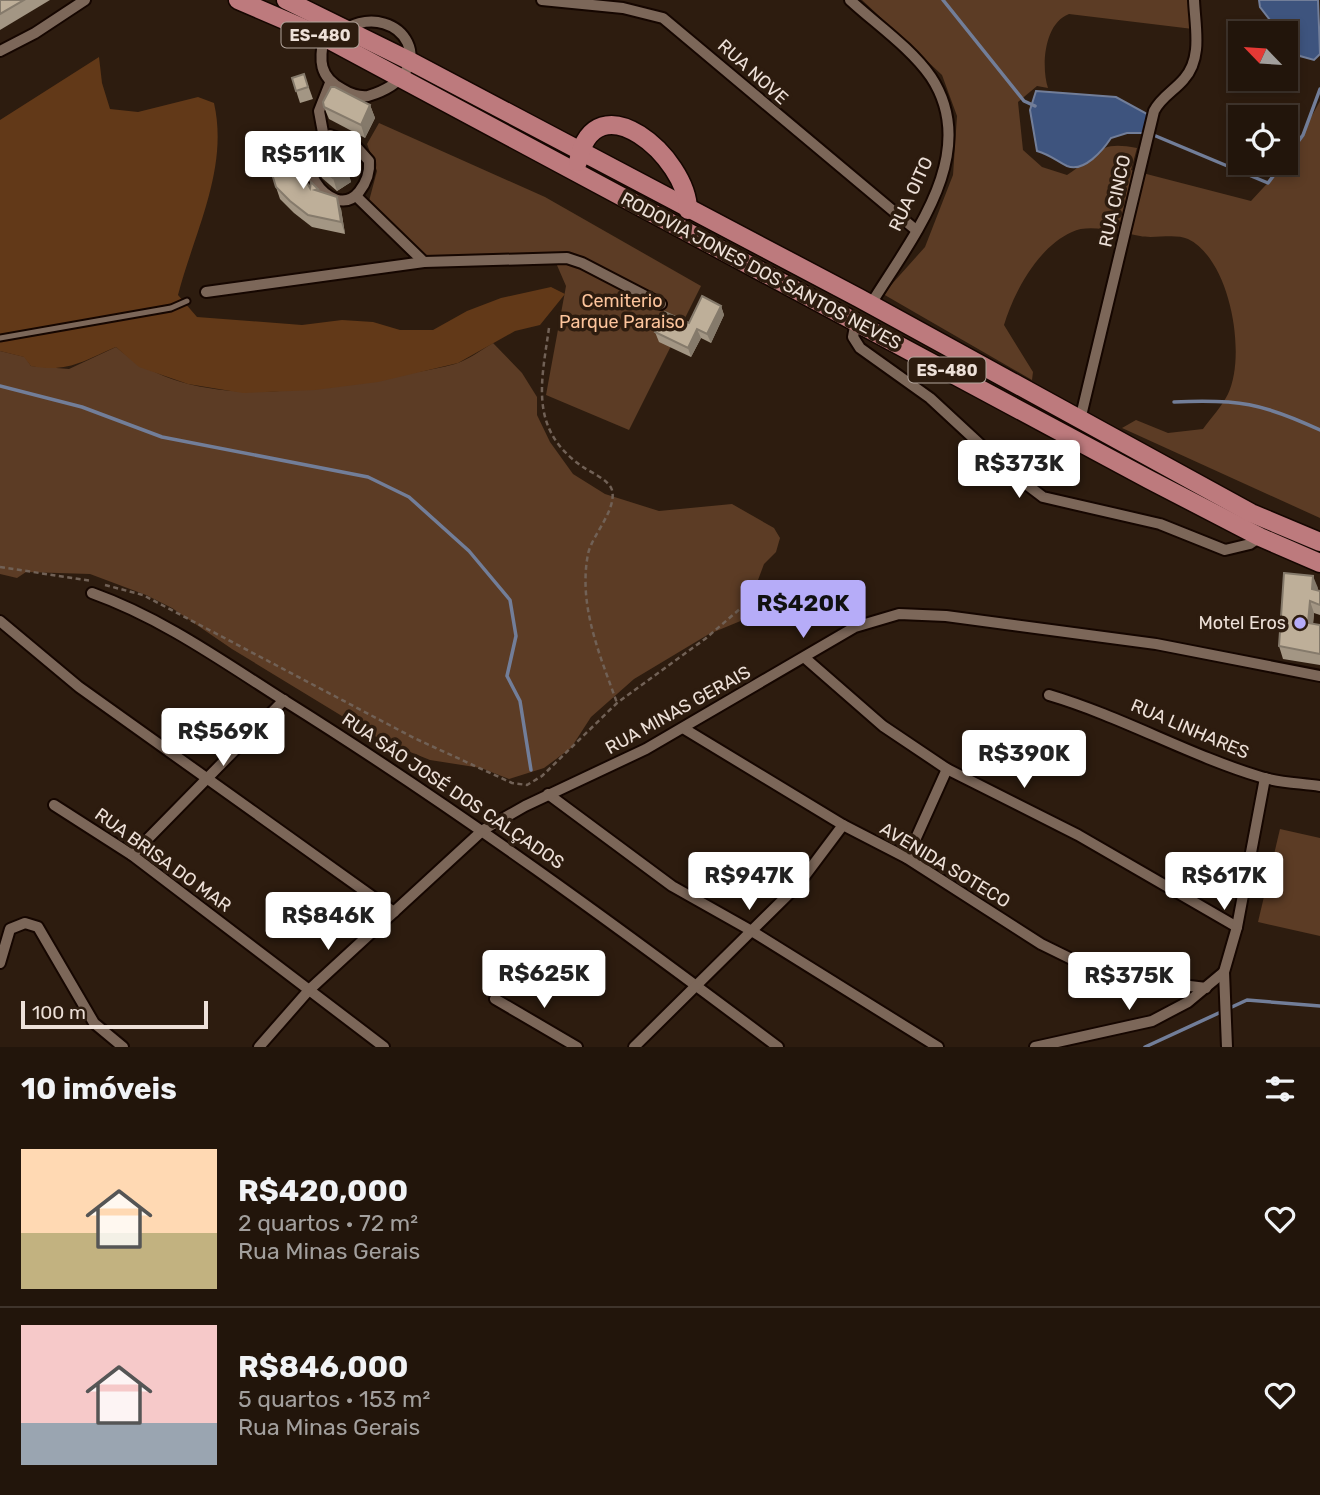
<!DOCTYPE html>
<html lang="pt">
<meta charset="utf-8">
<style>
:root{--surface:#22150b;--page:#2a1e14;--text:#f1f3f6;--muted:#a29f9d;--line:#3f342c;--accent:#b6acf8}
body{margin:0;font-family:Rubik,sans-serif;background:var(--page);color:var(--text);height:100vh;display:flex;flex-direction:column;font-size:26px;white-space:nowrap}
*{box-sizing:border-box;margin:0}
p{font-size:23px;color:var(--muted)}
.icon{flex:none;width:38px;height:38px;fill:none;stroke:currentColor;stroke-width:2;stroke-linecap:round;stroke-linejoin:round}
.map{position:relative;height:1047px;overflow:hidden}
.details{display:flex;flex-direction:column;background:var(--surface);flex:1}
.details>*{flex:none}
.needle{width:46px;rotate:295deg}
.tools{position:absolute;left:1228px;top:21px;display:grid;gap:14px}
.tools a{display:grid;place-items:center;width:70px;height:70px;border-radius:0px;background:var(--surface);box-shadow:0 4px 10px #0003,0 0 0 2px var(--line);font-size:35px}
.scale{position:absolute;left:21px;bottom:18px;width:187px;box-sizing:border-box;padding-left:7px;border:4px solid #ede0d8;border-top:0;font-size:19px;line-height:24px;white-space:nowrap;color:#ede0d8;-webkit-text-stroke:5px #2d1c0f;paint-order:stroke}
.price{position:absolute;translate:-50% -60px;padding:0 16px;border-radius:7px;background:#fff;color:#222;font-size:23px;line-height:46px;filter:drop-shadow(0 2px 4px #0008)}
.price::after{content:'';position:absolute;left:50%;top:42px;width:21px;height:16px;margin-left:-10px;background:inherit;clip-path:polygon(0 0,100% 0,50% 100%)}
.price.on{background:var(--accent);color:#111}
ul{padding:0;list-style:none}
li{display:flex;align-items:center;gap:21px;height:175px;padding:0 21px}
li+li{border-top:2px solid var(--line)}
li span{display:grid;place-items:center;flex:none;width:196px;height:140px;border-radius:0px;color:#555}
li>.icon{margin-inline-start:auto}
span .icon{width:84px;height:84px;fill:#fffc;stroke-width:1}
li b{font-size:30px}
h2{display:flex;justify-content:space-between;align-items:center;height:84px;padding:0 21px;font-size:30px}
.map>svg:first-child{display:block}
.green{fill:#5c3c25}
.forest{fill:#623918}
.water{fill:#3e547e;stroke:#727e99;stroke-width:2}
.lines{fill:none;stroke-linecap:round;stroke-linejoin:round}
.stream{stroke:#727e99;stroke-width:3.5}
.service-casing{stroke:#150600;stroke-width:9}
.minor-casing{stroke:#150600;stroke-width:14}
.primary-casing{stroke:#150600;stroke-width:21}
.path{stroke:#716156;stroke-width:2.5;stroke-dasharray:5 3.5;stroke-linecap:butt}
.service{stroke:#7c6759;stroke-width:5}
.minor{stroke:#7c6759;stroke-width:10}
.primary{stroke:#bd7a7d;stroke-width:18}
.wall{fill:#a39684}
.shaded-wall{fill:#857a6b}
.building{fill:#beaf99;stroke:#857a6b;stroke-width:2}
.poi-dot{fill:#b6acf8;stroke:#2d1c0f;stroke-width:2.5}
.labels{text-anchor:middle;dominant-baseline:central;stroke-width:7;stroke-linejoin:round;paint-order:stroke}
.shield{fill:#2d1c0f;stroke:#b3a59c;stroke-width:2}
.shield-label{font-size:16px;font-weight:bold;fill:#ede0d8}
.street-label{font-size:18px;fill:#ede0d8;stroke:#2d1c0f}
.park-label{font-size:18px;fill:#fcc49c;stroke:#2d1c0f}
.poi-label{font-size:18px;fill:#ede0d8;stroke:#2d1c0f;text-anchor:end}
</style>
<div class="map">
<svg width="1320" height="1047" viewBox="0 0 1320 1047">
<rect width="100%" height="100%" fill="#2d1c0f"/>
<g class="green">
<path d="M862,0h334l-3,29 -124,-15c-25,9 -28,53 -21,74l-11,-2 -19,16 5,48 19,17 25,8c32,-21 30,-35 70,-27l-6,22 120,31 35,-38 34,-62v417l-198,-90 14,-8 32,13 35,-4c8,-11 19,-23 25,-35 19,-40 2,-135 -40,-155 -13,-6 -34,0 -48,-3 -19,-3 -50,-13 -68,-4 -34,15 -58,60 -68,93l29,47 -1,8 -149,-86 42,-47 28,-72 4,-59 -15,-41z"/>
<path d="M379,123l166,74 156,89 -72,144 -83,-35 20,-109 -13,-30 -122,4 -62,-59 8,-30 -10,-27z"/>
<path d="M493,343l29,30 15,24v18l13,27 23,32 32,20 54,17 73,-7 42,24 6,10 -4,14 -12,12 -21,56 -34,14 -75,45 -43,38 -20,31 -27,20 -35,11 -28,-11 -51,-8 -47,-19 -151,-92 -60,-41 -26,-13 -56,-21 -64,-2 -9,6 -17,-4v-223l25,6 6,9 38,3 47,-22c70,61 176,47 261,31 25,-4 53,-7 78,-14 13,-4 26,-14 38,-21z"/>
<path d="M1280,829l40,9v98l-62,-14z"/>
</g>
<path class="forest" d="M99,57l3,26 8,26 28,3 60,-15 16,6c15,66 -20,130 -36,192l19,22 105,8 40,-5 31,2 27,8h33l34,-19 34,-13 50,-11 14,7 -25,31 -25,6 -57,32 -80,19 -63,8 -72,3 -55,-9 -49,-17 -23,-20c-33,14 -48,26 -85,19l-7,-9 -24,-6v-231z"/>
<g class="water">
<path d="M1259,0h59l2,54 -6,6 -14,-4 -14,-15v-8h-6l-20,-26z"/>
<path d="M1036,91l80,6 33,18 -4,18h-18l-16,5c-8,12 -27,35 -44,28 -11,-5 -16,-11 -30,-15l-7,-41z"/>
</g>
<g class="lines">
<g class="stream">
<path d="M943,0l81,101 11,5"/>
<path d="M1151,134l117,49 15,-20"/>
<path d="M1286,158l17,-23 17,-46"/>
<path d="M0,386l82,21 80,30 206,40 41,20 60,54 41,49 6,36 -9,40 13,25 11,69"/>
<path d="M1174,402c64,-3 88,1 146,28"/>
<path d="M1145,1047l102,-47 73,6"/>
</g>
<g class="service-casing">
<path id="service" d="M0,338l171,-30 16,-7"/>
</g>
<g class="minor-casing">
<g id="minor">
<path d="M542,0l81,8 40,10 253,212"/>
<path d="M850,0c26,24 61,48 81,77 51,77 -21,163 -60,227"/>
<path d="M324,37c-5,23 -5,40 18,52 8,5 16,8 26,7 79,-24 33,-96 -21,-68"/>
<path d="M0,51l35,-18 50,-33"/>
<path d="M330,135l23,8 16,18c1,11 -3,22 -10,31 -27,33 -79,-40 -29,-57z"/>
<path d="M324,138l-5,-27 11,-28"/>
<path d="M356,196l68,66"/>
<path d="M206,292l218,-30 143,-4 15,5 79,41"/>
<path d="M856,321l-3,16 7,11 70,50 80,74 33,25 117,27 65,26 25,-6 10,-7"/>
<path d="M1080,420l74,-309c7,-14 20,-20 30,-32 19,-21 11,-53 10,-79"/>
<path d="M92,593c70,25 130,68 193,108 171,107 332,225 493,346"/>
<path d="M0,621l79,66 315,225"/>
<path d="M805,658l78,68 64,43 131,66 159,92"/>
<path d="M1049,695c74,22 139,60 212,82 19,6 40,6 59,9"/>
<path d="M683,728l160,97 64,33 134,86 59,29 17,4 89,11"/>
<path d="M548,794l124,92 78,44 188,117"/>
<path d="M54,805l78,50 252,192"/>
<path d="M132,855l152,-155"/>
<path d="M907,858l40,-89"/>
<path d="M0,963l10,-34 15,-6 13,4 56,96 29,24"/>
<path d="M495,999l82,48"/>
<path d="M259,1047l50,-57 174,-160 42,-24 121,-57 209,-122 44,-13 47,2 210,28 164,32"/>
<path d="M634,1047l164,-162 45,-60"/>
<path d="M1035,1047l117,-26 36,-19 36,-30"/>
<path d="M1227,1047l-3,-75 13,-45 28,-149"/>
</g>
</g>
<g class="primary-casing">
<g id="primary">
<path d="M238,0l86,37 826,443 110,57 60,26"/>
<path d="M286,0l122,60 451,238 392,215 69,29"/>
<path d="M578,162c17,-85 110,-4 110,48"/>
</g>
</g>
<g class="path">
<path d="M549,328c-8,56 -20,102 34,139 9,6 26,13 29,23 5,20 -20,45 -24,64 -10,52 12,101 29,149"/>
<path d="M0,567l92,14"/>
<path d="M105,585l38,10 271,143 98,45 15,2 15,-9 75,-73 88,-64 43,-37"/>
</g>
<use href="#service" class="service"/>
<use href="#minor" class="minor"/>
<use href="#primary" class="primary"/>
</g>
<g class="wall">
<path d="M0,0h50l-50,30z"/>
<path d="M304,74l9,25 -13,4 -8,-25z"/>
<path d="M370,105l5,13 -10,20 -36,-19 -5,-12z"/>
<path d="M314,156l33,13 4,13 -14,9 -15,-13z"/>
<path d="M276,187l34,1 9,4 22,17 4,25 -33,-7 -18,-14 -14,-14z"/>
<path d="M721,306l3,9 -13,28 -10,-5 -10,19 -32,-15 -4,-10 34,-9z"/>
<path d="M1318,588l-1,3h3v24l-6,-2 -1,11 7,1v40l-37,-6 -4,-13z"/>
</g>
<g class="shaded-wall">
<path d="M370,105l5,13 -10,20 -4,-13z"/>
<path d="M347,169l4,13 -14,9 -4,-13z"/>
<path d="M337,197l4,12 4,25 -4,-12z"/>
<path d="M721,306l3,9 -13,28 -4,-9z"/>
<path d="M697,329l4,9 -10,19 -3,-9z"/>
<path d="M1313,576l5,12 -2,13 -4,-12z"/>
<path d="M1310,601l4,12 -2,22 -4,-12z"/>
</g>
<g class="building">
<path d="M0,0h24l-24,14z"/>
<path d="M304,74l4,13 -12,4 -4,-13z"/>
<path d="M331,87h4l35,18 -9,20 -37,-18 -1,-5z"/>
<path d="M315,143l32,26 -14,9 -15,-13 -4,-9z"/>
<path d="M292,156l18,32 1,-6 7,7 -3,1 22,7 4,25 -33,-7 -18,-14 -14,-14 -7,-23z"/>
<path d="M702,296l19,10 -14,28 -10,-5 -9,19 -33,-16 10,-20 24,11z"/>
<path d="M1284,573l29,3 -1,13 8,2v14l-10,-4 -2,22 12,2v29l-41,-8z"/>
</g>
<circle class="poi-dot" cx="1300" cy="623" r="7"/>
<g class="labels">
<g class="shield">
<rect x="281.5" y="22.5" width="77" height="25" rx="5"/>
<rect x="908.5" y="357.5" width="77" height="25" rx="5"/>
</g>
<g class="shield-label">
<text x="320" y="35">ES-480</text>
<text x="947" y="370">ES-480</text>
</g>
<g class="street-label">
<text transform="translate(753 72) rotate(42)">RUA NOVE</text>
<text transform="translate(911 194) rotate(-65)">RUA OITO</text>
<text transform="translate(1115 201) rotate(-78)">RUA CINCO</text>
<text transform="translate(761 271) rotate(28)">RODOVIA JONES DOS SANTOS NEVES</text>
<text transform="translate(678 710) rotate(-29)">RUA MINAS GERAIS</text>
<text transform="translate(1190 729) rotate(23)">RUA LINHARES</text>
<text transform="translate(453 791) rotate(34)">RUA SÃO JOSÉ DOS CALÇADOS</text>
<text transform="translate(163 860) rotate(36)">RUA BRISA DO MAR</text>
<text transform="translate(945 865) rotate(31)">AVENIDA SOTECO</text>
</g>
<g class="park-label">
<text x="622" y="301">Cemiterio<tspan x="622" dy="21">Parque Paraiso</tspan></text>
</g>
<g class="poi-label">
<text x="1286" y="623">Motel Eros</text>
</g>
</g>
</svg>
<div class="tools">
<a><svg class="needle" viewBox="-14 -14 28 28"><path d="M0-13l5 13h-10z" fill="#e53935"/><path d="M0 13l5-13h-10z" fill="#a29f9d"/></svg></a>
<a><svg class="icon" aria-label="locate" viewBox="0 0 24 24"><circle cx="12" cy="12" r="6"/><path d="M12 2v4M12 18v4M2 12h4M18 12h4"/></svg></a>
</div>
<div class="scale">100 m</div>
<b class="price" style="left:303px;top:191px">R$511K</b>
<b class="price" style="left:1019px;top:500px">R$373K</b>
<b class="price on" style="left:803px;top:640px">R$420K</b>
<b class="price" style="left:223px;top:768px">R$569K</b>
<b class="price" style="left:1024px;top:790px">R$390K</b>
<b class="price" style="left:749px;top:912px">R$947K</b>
<b class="price" style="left:1224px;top:912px">R$617K</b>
<b class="price" style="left:328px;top:952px">R$846K</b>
<b class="price" style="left:544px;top:1010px">R$625K</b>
<b class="price" style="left:1129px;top:1012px">R$375K</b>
</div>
<section class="details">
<h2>10 imóveis<svg class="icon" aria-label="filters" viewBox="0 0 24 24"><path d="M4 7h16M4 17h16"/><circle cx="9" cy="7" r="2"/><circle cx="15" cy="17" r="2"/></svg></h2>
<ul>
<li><span style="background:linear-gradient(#ffd9b3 60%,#c2b280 0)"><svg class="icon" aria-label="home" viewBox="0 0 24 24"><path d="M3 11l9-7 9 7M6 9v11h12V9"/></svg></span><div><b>R$420,000</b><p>2 quartos · 72 m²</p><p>Rua Minas Gerais</p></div><svg class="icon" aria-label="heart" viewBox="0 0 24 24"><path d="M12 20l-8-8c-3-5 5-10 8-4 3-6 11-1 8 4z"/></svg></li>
<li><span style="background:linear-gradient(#f6c9c9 70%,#9aa5b1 0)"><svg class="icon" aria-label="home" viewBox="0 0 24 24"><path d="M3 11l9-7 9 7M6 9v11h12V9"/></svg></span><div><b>R$846,000</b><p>5 quartos · 153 m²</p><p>Rua Minas Gerais</p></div><svg class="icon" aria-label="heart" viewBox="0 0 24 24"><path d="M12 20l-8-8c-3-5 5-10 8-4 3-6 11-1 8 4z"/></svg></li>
</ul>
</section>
